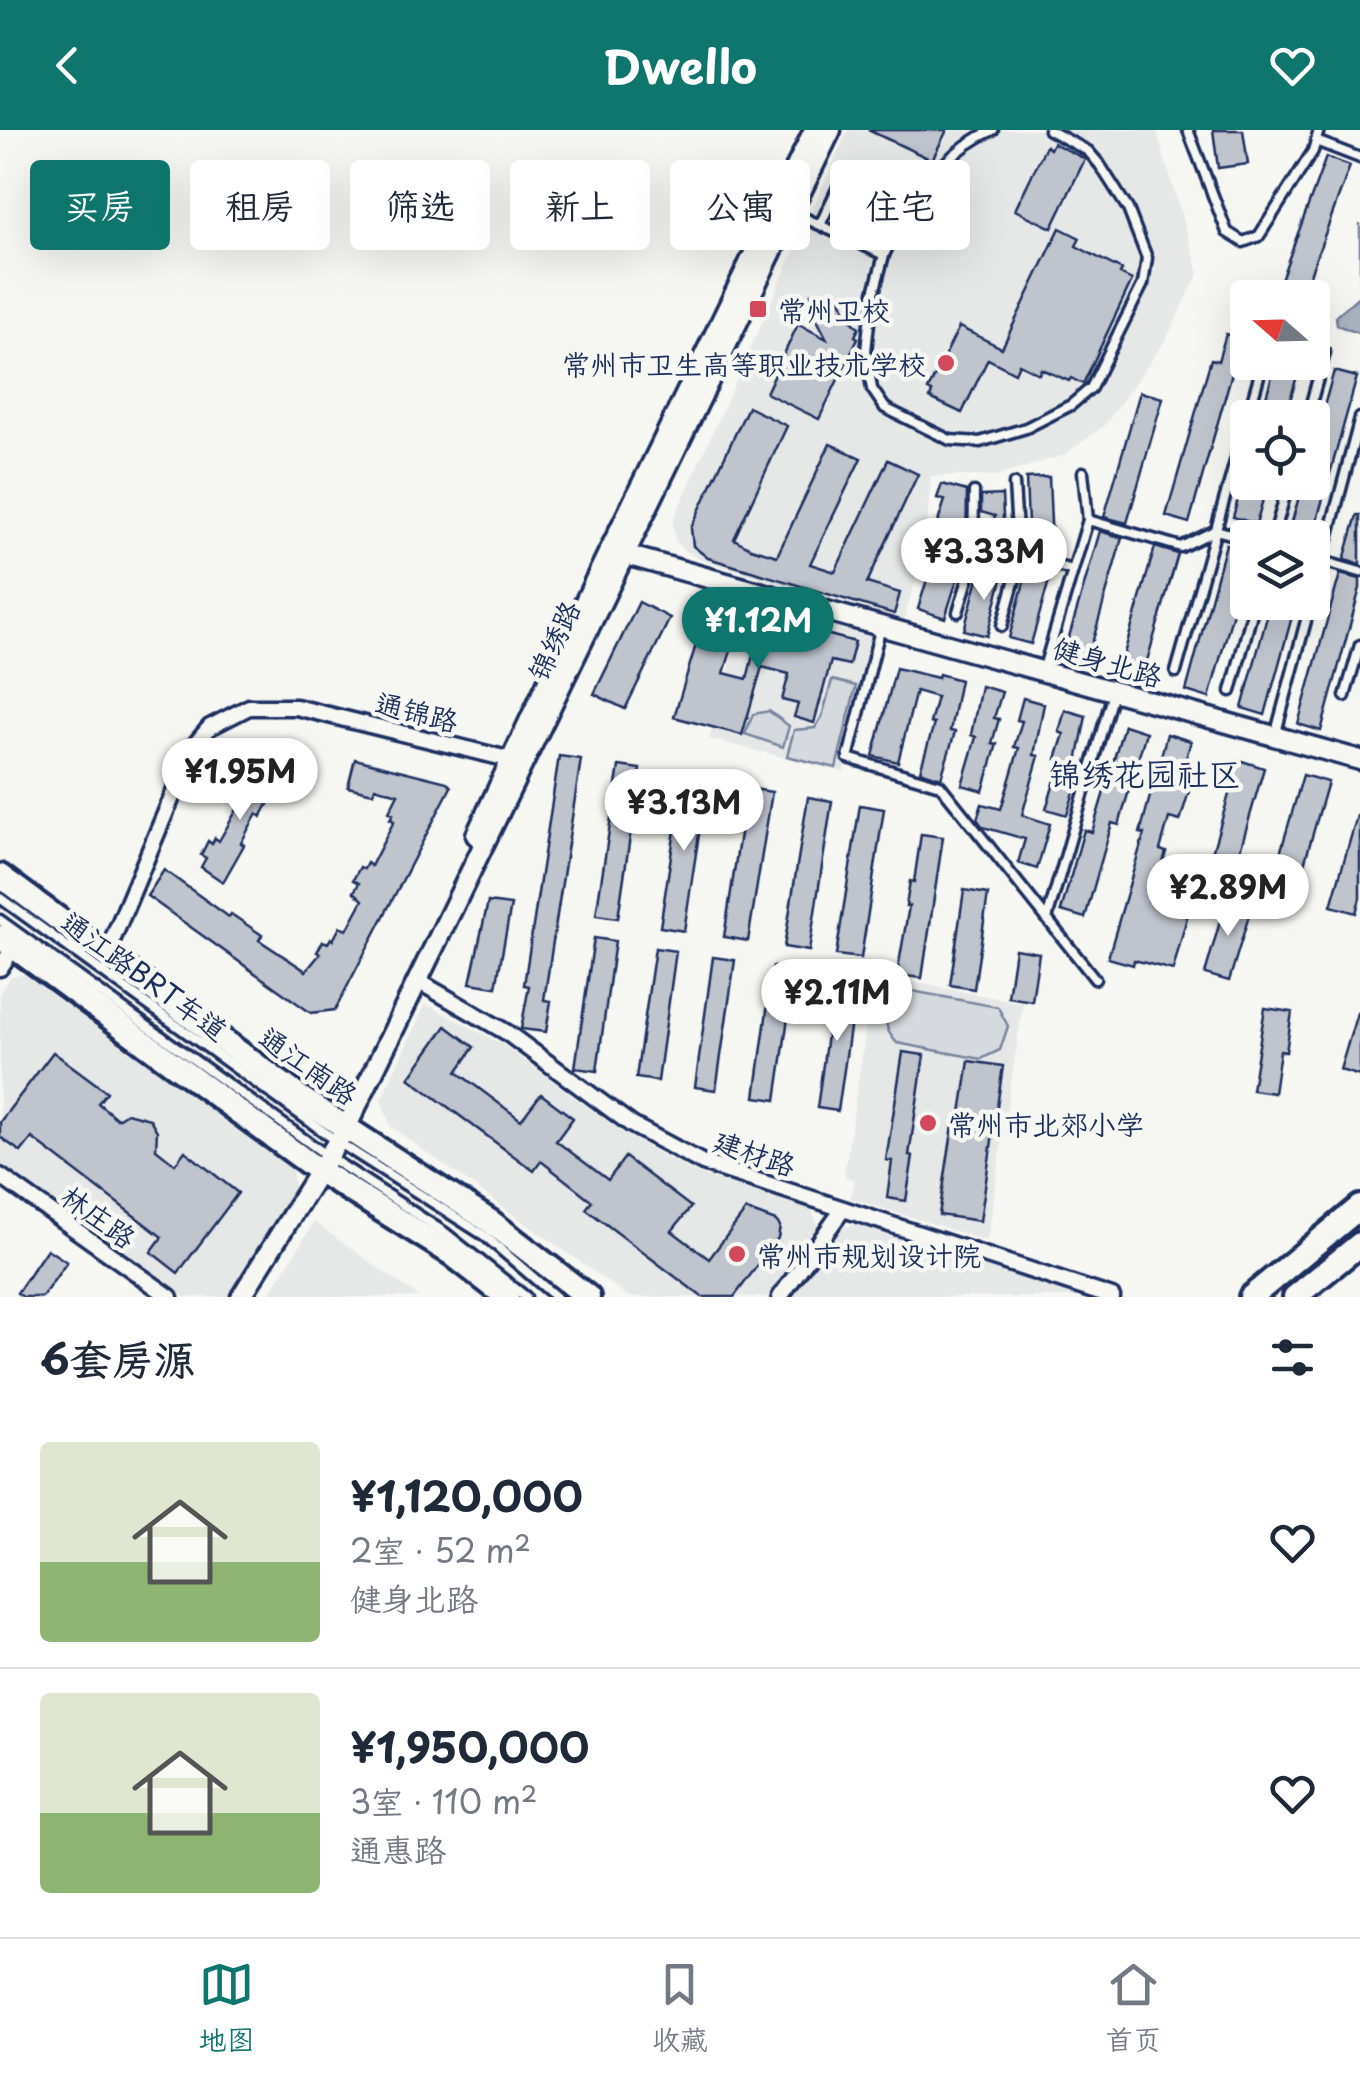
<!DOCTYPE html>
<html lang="zh">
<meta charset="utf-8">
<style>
:root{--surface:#fff;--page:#f2f2f3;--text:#1f2937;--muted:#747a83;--line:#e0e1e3;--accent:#0f766e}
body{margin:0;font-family:"Playpen Sans","LXGW WenKai TC",sans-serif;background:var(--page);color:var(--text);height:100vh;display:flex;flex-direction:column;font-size:38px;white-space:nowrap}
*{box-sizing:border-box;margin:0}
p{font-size:32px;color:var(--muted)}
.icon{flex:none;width:55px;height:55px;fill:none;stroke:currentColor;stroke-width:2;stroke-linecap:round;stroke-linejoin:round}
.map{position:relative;height:1167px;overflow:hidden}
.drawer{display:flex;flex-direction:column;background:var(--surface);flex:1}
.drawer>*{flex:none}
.top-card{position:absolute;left:30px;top:30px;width:1300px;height:90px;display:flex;gap:20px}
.needle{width:65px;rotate:290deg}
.buttons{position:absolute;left:1230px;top:150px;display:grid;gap:20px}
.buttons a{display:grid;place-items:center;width:100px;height:100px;border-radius:10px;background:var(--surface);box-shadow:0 10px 40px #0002;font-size:50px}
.price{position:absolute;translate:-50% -85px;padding:0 22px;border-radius:35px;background:#fff;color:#222;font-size:32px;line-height:65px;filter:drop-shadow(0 2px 5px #0008)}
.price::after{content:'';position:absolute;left:50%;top:60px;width:30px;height:22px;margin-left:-15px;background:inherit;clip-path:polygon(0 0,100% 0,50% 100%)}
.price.active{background:var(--accent);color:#fff}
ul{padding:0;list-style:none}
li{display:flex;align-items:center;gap:30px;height:250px;padding:0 40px}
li+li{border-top:2px solid var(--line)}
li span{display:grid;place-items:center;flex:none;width:280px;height:200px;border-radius:10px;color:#555}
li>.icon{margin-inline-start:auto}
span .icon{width:120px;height:120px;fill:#fffc;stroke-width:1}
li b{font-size:42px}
h2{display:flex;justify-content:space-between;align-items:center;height:120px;padding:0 40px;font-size:42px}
.tag{padding:0 35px;border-radius:10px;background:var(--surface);box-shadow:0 10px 40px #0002;font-size:35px;line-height:90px}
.tag.active{background:var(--accent);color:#fff}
header{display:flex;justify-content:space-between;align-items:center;height:130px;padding:0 40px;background:var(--accent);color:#fff;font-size:45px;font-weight:700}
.tabs{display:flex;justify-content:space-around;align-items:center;height:140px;border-top:2px solid var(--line);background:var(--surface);font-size:28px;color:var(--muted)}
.tabs a{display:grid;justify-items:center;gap:5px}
.tabs .active{color:var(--accent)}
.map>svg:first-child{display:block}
.built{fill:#e6e7e7}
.green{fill:#d6d9dd;stroke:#78849e;stroke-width:2.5}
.water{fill:#abb2c0;stroke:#717e99;stroke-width:2.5}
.building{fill:#c0c4cd;stroke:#1b2f5e;stroke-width:2.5}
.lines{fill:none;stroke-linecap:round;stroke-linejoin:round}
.service-casing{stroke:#1b2f5e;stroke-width:15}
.minor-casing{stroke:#1b2f5e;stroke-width:21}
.tertiary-casing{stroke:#1b2f5e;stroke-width:25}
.primary-casing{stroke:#1b2f5e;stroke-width:30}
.service{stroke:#f6f6f2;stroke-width:8}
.minor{stroke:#f6f6f2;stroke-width:14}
.tertiary{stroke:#f6f6f2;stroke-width:18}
.primary{stroke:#f6f6f2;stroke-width:22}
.poi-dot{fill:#d1495b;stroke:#f6f6f2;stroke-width:4}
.labels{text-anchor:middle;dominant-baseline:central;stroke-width:9;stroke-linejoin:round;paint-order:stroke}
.poi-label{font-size:28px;fill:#1b2f5e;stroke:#f6f6f2;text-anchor:start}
.street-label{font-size:28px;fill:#1b2f5e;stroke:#f6f6f2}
.quarter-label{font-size:32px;fill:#1b2f5e;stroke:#f6f6f2}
</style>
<header><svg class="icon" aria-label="back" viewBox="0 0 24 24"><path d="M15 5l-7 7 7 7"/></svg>Dwello<svg class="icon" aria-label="heart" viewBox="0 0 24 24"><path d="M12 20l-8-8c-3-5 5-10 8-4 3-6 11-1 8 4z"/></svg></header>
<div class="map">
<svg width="1360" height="1167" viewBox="0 0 1360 1167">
<rect width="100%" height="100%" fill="#f6f6f2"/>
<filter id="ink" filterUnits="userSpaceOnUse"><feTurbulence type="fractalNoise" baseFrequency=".01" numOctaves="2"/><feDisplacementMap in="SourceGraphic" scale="20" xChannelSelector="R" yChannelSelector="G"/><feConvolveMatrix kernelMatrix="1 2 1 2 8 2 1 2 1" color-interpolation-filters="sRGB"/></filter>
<g filter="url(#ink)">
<g class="built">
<path d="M848,0h308l43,143 -34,68 -61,85 -40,29 -67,21h-66l-6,72 -21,71 -203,-59 -16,-9 -10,-11 -2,-19z"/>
<path d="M748,472l131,34 -35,136 -135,-33z"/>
<path d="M25,845l267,189 2,29 -67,104h-42l-185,-133v-172l11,-16z"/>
<path d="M874,845l149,28 -36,238 -137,-43 5,-18 -11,-4z"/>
<path d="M426,874l76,40 124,91 72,39 113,35 7,17 -50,71h-139l-238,-170 -10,-28z"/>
<path d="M314,1092l105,75h-151z"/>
<path d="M857,1094l222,73h-289l49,-69z"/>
</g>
<g class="green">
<path d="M832,550l24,6 -20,82 -49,-12 7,-26 21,-2 7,-11z"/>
<path d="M769,581l20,15 -6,21 -38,-13 8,-20z"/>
<path d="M912,861l86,16 10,19 -8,24 -19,9 -84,-16c-17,-17 -13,-36 5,-51z"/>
</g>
<path class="water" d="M1360,93v111l-23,-9 -1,-9 24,-21z"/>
<g class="building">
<path d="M868,0h79l-15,30z"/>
<path d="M1213,0h30l5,34 -30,4z"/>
<path d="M1053,13l32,16 -33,69 -37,-18 31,-64 4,3z"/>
<path d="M1326,27l24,9 -47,128 -24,-9z"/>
<path d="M1060,98l20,10 -4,8 46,24 -2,4 12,6 -49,104 -12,-6 -2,3 -28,-12 -2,5 -20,-10 -4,9 -27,-14 -26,54 -32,-15 2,-6 -4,-2 31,-63 43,21z"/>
<path d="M811,164l29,3 9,21 10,10 -4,8 3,2 -39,81 -53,-26 32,-69 29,15 -15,-29z"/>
<path d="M1226,204l22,6v3l-7,23h-7l-45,157 -23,-7 45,-157 7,2z"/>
<path d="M1276,232h25l-16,56h-25z"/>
<path d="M1334,241l23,6 -45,161h-7l-16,-5 14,-51h9v-34z"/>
<path d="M1140,262l23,6 -36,125 -23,-6z"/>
<path d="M748,277l39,19 -53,113 17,9 26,8 53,-112 31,14 -51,106 25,8 53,-112 30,14 -51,109 33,10 -6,21 -186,-56 -15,-12 -2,-18z"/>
<path d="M1049,347l3,68 -23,2 -3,-69z"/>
<path d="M1243,352h25l-12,42 -23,-7z"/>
<path d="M942,354l25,7 -1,62 -2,6 -19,1 17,4 -17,54 -27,-9 26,-85 -6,-2 7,-22 -8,-2z"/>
<path d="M1002,365l3,62h-21l11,-41 -14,-4v-16z"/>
<path d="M1357,385h3v49l-16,-4z"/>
<path d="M1100,401l22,7 -35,123 -23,-7z"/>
<path d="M1226,414l22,6v9l-39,139 -23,-7z"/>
<path d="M1155,417l23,7 -36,124 -23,-7z"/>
<path d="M980,441l23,4 -16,61 -23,-6z"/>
<path d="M1027,441l23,6 -19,67 -22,-6z"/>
<path d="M1340,444l20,5v9l-39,143 -23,-7z"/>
<path d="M639,472l31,16 -45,91 -31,-15z"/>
<path d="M1271,472h25l-31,113 -23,-7z"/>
<path d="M748,483l107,29 -6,23 -18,-4 -17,62 -20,-6 4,-13 -16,-4 7,-26 -27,-7 -20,68 -68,-18 27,-89 34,10 -11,35 23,6 7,-28 -15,-5z"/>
<path d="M896,538l42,10 1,-4 21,6 -10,51 5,1 -14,46 -21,-7 14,-47 -4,-1 7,-26 -21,-6 -18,71 -25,-6z"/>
<path d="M981,556l21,6 -8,26 5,1 -7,24 5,1 -14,47 -21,-6 14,-48 -5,-2z"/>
<path d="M1023,568l21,6 -10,51 5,1 -17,59 28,9 -13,45 -19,-6 7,-24 -42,-12 -6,-8 5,-15 19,5 18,-61 -5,-1 8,-26 -5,-1z"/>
<path d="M1065,580l21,6 -10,51 5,2 -14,46 -21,-6 15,-48 -5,-2 8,-25 -5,-2z"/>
<path d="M1124,595l22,7 -27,93 -7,-2 -27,95 -24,-7 23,-81 8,2z"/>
<path d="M1167,604l24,7 -7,24 12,3 -16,53 -11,-3 -9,32 6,2 -6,21 36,10 -23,87 -39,-10 -1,5 -25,-7 36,-124 -4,-1z"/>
<path d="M559,626l22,3 -37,241 7,1 -5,31 -25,-3 8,-43 -5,-1z"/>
<path d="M355,629l92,23 4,5 -116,223 -24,3 -164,-117 17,-26 65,47 2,-3 31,21 -3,5 47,31 14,-17 -3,-2 6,-11 5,2 3,-5 2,2 7,-13 7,3 16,-30 -9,-8 5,-9 -6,-3 7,-13 4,2 3,-6 4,3 23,-45 -4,-2 3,-5 -4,-2 9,-18 -23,-7 -2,6 -25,-6z"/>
<path d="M1239,630l25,8 -33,113 -25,-7z"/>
<path d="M619,636l21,3 -22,149 -22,-3z"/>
<path d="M257,638l25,11 -21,38 -4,-3 -8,14 -8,15 3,2 -21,37 -22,-15 5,-9 -5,-3 7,-14 4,3 3,-6 4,3 25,-44 -4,-2 3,-5 -4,-3 8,-13 5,3z"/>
<path d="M1303,645l25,7 -33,113 -25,-7z"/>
<path d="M683,648l24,4 -23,149 -24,-4z"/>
<path d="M747,658l25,4 -24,149 -24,-4z"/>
<path d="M808,667l24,4 -23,150 -25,-4z"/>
<path d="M860,675l24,4 -23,149 -25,-3z"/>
<path d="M1357,686h3v82l-4,15 -25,-7z"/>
<path d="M921,704l22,3 -21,141 -25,-3 12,-69h-3l4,-25 4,1z"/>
<path d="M964,760l24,4 -14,95 -24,-4z"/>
<path d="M1227,767l23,6 -1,6h2l-22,72 -24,-7z"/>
<path d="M488,772l23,3 -15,82 -26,-4z"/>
<path d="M594,808l21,3 -18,130 -22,-3z"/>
<path d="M655,818l21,3 -18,130 -22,-3z"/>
<path d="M1015,819l24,4 -7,48 -24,-4z"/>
<path d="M713,827l22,3 -19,130 -21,-3z"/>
<path d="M773,837l22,3 -19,130 -21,-3z"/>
<path d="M835,847l22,3 -19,131 -21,-3z"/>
<path d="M1265,878l27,4 -6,40 -6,-1 -6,42 -22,-3z"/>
<path d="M1357,883l3,1v62l-20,-6z"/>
<path d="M446,896l28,21 -17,25 64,48 20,-26 32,24 -17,23 52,39 17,-23 66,50 -19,24 37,28 37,-49 30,11 4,5 -2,12 -44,59h-32l-116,-88 6,-8 -51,-40 -7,10 -125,-93z"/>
<path d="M53,922l54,40 -9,11 19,16 10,-6 23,6 7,12 -1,18 19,15 10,-13 53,42 -60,80 -27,-21 11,-15 -130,-99 -11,14 -21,-15v-15z"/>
<path d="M903,922l21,3 -15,100 4,1 -7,45 -19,-3 5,-37 -6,-1z"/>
<path d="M969,931l34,5 -23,155 -41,-6 14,-90 6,1z"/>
<path d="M47,1119l20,13 -25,35h-19l-6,-4z"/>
</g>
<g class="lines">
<g class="service-casing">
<g id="service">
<path d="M1188,0l39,102 16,10 16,-6 54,-85 6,-21"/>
<path d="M1316,11l44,17"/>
<path d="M792,82l92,43 19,-40 -64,-30 -19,40"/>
<path d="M903,85c26,-36 49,-67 90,-85"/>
<path d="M884,125l-13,49 -5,47 6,38 13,19 65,32 30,2 46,-14 45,-23 20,-17 52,-104 4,-26 -19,-49 -28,-44 -12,-14 -39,-21"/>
<path d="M1307,288l18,-65"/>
<path d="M1088,390l93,27 35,-17 32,9"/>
<path d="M1273,408l16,-56"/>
<path d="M1312,428l48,14"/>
<path d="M973,433l32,3 31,-5 37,9"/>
<path d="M1312,468l48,-180"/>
<path d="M958,482l15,-49 1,-71"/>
<path d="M881,496l-33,132 92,27 155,194"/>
<path d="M1002,496l17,-62 -5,-80"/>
<path d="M1043,541l45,-151 -5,-48"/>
<path d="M1176,542l87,-310"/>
<path d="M1231,561l24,-89"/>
<path d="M1345,566l15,-51"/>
<path d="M1275,606l36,-134"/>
<path d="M0,768l338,244 147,94 71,61"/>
<path d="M1047,789l66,-226"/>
<path d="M0,790l329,237 115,75 82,65"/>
</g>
</g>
<g class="minor-casing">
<g id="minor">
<path d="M106,825l87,-208 17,-20 39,-20h47l220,54"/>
<path d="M0,838l14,-21"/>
<path d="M418,851l88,51 126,93 71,38 409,134"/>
<path d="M0,1046l170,121"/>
<path d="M780,1167l63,-88"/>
</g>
</g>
<g class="tertiary-casing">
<g id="tertiary">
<path d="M619,423l741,207"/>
<path d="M476,705l118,-253 220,-452"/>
<path d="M241,1167l105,-169 485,-998"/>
</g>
</g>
<g class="primary-casing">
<g id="primary">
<path d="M0,746l305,225 186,121 97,75"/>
<path d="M0,807l318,233 134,84 55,43"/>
<path d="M1251,1167l109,-90"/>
<path d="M1295,1167l65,-53"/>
</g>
</g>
<use href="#service" class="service"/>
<use href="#minor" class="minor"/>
<use href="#tertiary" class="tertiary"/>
<use href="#primary" class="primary"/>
</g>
</g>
<g class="poi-dot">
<rect x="748" y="169" width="20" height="20" rx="5"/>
<circle cx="946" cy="233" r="10"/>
<circle cx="928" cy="993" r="10"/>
<circle cx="737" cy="1124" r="10"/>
</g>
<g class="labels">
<g class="poi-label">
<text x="778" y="179">常州卫校</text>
<text x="926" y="233" text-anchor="end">常州市卫生高等职业技术学校</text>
<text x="948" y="993">常州市北郊小学</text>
<text x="757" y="1124">常州市规划设计院</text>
</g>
<g class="street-label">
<text transform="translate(553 510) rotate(-65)">锦绣路</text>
<text transform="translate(1108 531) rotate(16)">健身北路</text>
<text transform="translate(417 581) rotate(14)">通锦路</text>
<text transform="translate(145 845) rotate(36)">通江路BRT车道</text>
<text transform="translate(309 935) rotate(35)">通江南路</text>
<text transform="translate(755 1022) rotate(19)">建材路</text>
<text transform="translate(99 1086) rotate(36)">林庄路</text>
</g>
<g class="quarter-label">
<text x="1145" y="643">锦绣花园社区</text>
</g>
</g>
</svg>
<div class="buttons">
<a><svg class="needle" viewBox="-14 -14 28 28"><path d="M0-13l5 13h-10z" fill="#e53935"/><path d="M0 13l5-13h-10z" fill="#747a83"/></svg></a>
<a><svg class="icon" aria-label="locate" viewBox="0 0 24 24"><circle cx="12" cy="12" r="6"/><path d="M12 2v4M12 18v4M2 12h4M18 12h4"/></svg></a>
<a><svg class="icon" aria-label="layers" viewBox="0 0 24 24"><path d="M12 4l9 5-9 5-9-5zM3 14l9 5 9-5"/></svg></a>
</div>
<b class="price" style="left:984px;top:473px">¥3.33M</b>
<b class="price active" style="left:758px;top:542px">¥1.12M</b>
<b class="price" style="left:240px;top:693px">¥1.95M</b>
<b class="price" style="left:684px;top:724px">¥3.13M</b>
<b class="price" style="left:1228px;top:809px">¥2.89M</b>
<b class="price" style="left:837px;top:914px">¥2.11M</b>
<div class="top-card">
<a class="tag active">买房</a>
<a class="tag">租房</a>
<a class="tag">筛选</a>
<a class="tag">新上</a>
<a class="tag">公寓</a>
<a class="tag">住宅</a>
</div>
</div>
<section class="drawer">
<h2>6套房源<svg class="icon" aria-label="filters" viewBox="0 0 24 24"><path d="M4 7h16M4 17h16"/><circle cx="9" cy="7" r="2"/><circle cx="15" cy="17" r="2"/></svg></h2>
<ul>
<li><span style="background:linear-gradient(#dfe7d0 60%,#8fb573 0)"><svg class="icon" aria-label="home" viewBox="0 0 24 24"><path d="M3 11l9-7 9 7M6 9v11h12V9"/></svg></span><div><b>¥1,120,000</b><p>2室 · 52 m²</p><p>健身北路</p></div><svg class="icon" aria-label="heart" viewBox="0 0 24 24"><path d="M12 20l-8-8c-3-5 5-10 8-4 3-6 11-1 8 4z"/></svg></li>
<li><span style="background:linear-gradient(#dfe7d0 60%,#8fb573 0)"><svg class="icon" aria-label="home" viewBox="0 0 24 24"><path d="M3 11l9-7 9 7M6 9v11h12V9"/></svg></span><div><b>¥1,950,000</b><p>3室 · 110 m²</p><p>通惠路</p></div><svg class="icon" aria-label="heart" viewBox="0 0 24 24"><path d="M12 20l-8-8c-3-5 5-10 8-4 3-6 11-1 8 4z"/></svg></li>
</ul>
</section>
<nav class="tabs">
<a class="active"><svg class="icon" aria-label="map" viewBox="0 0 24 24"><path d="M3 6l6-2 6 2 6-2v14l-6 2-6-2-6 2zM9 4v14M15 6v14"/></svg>地图</a>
<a><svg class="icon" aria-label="saved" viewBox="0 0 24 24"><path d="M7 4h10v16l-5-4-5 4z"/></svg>收藏</a>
<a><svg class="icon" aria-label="home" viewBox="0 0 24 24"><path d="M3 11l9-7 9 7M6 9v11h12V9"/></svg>首页</a>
</nav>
